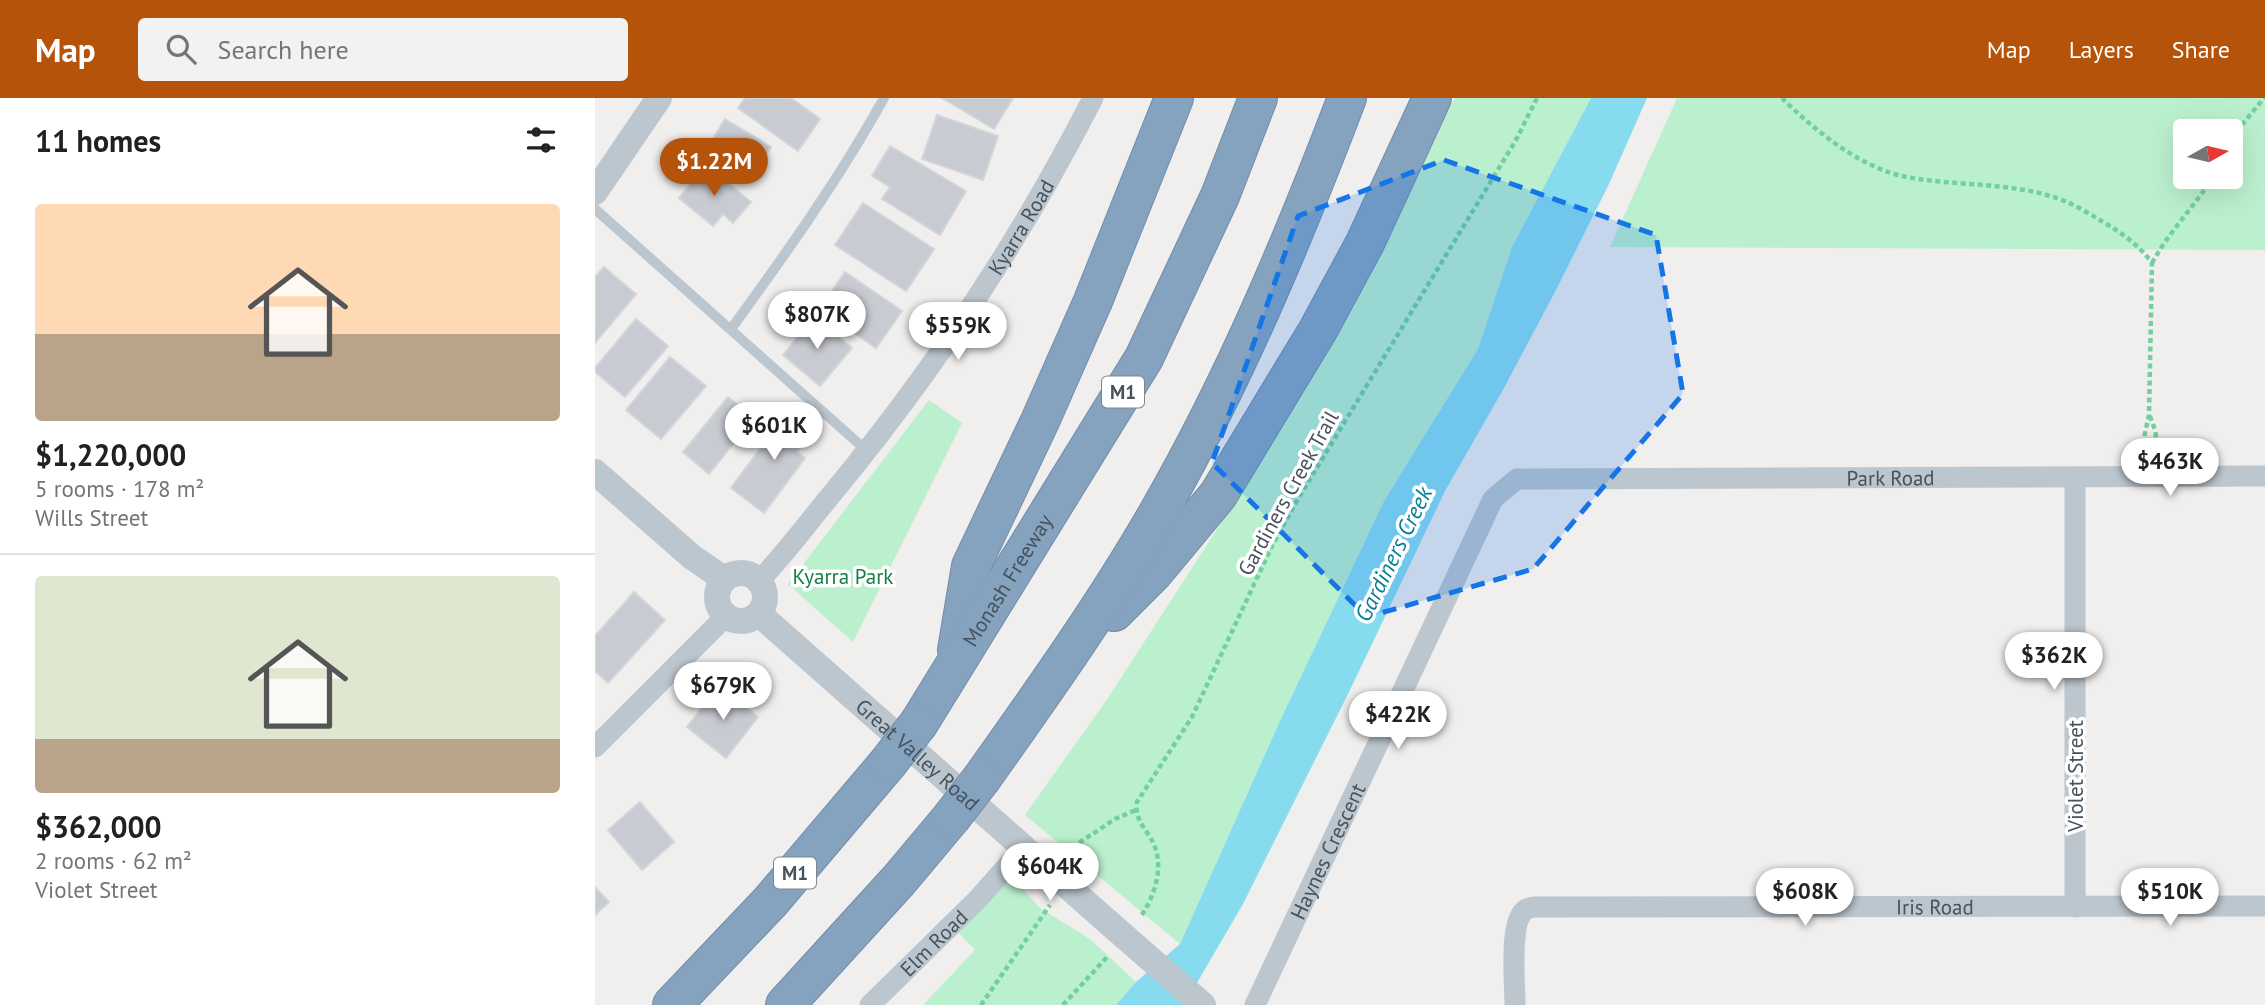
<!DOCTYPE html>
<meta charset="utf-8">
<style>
:root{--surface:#fff;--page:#f2f2f2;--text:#202124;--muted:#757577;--line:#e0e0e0;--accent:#b45309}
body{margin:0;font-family:"PT Sans",sans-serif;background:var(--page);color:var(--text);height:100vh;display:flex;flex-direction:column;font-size:26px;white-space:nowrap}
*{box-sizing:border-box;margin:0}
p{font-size:23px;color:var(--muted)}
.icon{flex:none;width:38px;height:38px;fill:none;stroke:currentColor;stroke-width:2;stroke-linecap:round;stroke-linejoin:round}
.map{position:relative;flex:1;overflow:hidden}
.details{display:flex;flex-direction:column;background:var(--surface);width:595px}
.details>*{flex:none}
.needle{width:46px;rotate:82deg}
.fabs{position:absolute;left:1578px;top:21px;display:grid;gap:14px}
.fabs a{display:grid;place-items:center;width:70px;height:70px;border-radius:7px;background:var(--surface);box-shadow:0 7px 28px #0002;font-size:35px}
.price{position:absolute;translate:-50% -60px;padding:0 16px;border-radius:24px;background:#fff;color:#222;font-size:23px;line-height:46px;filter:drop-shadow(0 2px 4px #0008)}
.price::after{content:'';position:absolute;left:50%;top:42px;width:21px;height:16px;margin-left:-10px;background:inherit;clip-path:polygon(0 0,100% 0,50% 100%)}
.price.current{background:var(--accent);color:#fff}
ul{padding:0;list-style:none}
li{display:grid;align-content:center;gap:14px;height:371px;padding:0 35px}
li+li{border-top:2px solid var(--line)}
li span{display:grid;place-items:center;height:217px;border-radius:7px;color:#555}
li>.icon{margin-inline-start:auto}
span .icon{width:126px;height:126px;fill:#fffc;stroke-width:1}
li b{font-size:30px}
h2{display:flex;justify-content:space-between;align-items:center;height:84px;padding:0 35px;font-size:30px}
header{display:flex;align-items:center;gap:42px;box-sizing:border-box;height:98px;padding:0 35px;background:var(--accent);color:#fff}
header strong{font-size:33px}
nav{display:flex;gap:38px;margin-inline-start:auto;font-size:24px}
.search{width:490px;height:63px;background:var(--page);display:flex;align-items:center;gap:18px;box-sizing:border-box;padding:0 24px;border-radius:7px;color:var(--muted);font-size:26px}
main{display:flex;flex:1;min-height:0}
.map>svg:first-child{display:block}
.green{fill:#bbf0ce;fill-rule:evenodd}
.water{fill:#87dbee}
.building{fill:#c8cbd1;stroke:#d2d5da;stroke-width:2}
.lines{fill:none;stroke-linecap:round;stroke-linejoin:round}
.motorway-casing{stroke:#708dab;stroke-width:40}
.path{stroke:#72cf9f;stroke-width:4.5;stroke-dasharray:5 3.5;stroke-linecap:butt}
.service{stroke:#bcc6ce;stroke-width:10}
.minor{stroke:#bcc6ce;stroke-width:21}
.tertiary{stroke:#bcc6ce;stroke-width:26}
.motorway{stroke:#85a2bf;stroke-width:38}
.motorway-bridge-casing{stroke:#708dab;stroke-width:40;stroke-linecap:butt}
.tertiary-bridge{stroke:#bcc6ce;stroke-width:26}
.motorway-bridge{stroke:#85a2bf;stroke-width:38}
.marked{fill:#1475e6;fill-opacity:0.2;stroke:#1475e6;stroke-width:5;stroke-dasharray:14 9;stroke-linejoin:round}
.labels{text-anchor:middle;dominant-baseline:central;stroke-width:7;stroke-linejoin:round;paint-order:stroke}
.shield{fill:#fff;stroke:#7e868d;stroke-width:2}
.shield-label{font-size:19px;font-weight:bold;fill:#46525c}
.street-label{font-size:21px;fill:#46525c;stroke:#fff}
.park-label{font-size:21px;fill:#148047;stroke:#fff}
.water-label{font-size:23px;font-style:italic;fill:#097c96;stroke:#fff}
</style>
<header>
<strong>Map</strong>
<div class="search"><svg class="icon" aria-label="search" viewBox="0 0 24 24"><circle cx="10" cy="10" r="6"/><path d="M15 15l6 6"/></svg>Search here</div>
<nav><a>Map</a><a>Layers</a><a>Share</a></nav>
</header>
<main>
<section class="details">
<h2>11 homes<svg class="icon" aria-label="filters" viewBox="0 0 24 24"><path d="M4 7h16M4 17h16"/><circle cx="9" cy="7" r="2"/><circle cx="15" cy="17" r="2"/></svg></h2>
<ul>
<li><span style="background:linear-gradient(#ffd9b3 60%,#b9a48a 0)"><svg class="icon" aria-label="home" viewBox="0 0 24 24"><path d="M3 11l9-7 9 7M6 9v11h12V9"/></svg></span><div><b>$1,220,000</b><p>5 rooms · 178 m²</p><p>Wills Street</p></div></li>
<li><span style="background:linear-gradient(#dfe7d0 75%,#b9a48a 0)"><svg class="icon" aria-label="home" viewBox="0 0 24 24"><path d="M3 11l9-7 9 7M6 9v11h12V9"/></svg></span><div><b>$362,000</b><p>2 rooms · 62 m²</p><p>Violet Street</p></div></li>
</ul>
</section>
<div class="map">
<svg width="1670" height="907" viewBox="0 0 1670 907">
<rect width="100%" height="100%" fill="#f1eeee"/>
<g class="green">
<path d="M860,0h136l-79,149 -34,102 -94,152 -105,222 -99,221 -155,-129 83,-117 146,-226 133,-232z"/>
<path d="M1082,0h588v152l-655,-3zM1591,33h45v46h-45z"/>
<path d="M334,302l33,23 -109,219 -65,-58z"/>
<path d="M418,780l27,30 50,31 46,43 -20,23h-193l52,-55 -17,-18 51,-53z"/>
</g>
<path class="water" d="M996,0h56l-38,86 -53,106 -52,98 -59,103 -96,201 -106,212 -59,101h-68l20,-23 44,-38 99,-221 105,-222 94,-152 34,-102z"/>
<g class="building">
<path d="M150,0h46l29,21 -22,32 -60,-43z"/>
<path d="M347,0h71l-19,31z"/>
<path d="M342,17l61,21 -15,44 -61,-21z"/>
<path d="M130,21l46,28 -21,35 -46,-28z"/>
<path d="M295,48l76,45 -26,44 -58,-36 8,-12 -18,-11z"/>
<path d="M111,67l45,37 -18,21 -10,-9 -10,12 -34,-28z"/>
<path d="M268,105l71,46 -28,42 -71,-46z"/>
<path d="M9,169l32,27 -41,49v-66z"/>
<path d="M250,174l57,39 -26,37 -56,-39z"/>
<path d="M219,219l38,31 -32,38 -37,-31z"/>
<path d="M41,221l32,27 -43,51 -30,-25v-4z"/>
<path d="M75,259l36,29 -45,53 -35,-29z"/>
<path d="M133,299l26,21 -45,56 -26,-22z"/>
<path d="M195,310l25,19 -18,25 8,6 -41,55 -33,-25z"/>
<path d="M39,494l31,28 -57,63 -13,-12v-35z"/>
<path d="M124,588l39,31 -32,41 -39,-31z"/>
<path d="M45,704l34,40 -32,28 -34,-40z"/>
<path d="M0,789l14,15 -14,13z"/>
</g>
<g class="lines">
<g class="motorway-casing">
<g id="motorway">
<path d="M519,514l40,-40 64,-77 100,-165 47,-87 67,-145"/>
<path d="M362,552l14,-84 69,-145 53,-120 81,-203"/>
<path id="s6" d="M324,625l225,-365 76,-162 38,-98"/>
<path d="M387,680c61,-86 123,-173 176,-265 76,-132 135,-273 189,-415"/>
<path d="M77,907l98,-103 118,-139"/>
<path d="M190,907l114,-125 52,-62"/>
</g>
</g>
<g class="path">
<path d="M1187,0c32,32 80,71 125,79 47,9 97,5 143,19 19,5 37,16 53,26 19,11 36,23 49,41l-3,152 -8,36"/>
<path d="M1636,40l33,-40"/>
<path d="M1557,165c17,-31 42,-56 61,-86"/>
<path d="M1555,318l5,14 4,25"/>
<path d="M470,754l50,-33 21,-9"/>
<path d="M547,817c14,-23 24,-52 8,-78 -8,-12 -15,-20 -13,-35l55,-85 80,-171 27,-49 217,-357 21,-42"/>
<path d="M386,907l69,-100"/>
<path d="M468,907l45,-49"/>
</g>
<g class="service">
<path d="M0,111l272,242"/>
<path d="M136,231c54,-74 108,-150 153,-231"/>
</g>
<g class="minor">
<path id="s1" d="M164,483c26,-27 48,-57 72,-86 101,-122 190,-256 262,-397"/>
<path d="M0,649l131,-131"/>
<path d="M1480,809v-430"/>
<path id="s2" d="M275,907l108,-106 46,-52"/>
<path id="s3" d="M660,907l238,-506 24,-20 748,-3"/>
<path id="s4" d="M920,907c0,-20 -6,-81 9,-94 2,-3 6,-3 10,-4l731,-1"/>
</g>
<g class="tertiary">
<path d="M0,94l64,-94"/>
<path d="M0,374l97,85 32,22"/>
<circle cx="146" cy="499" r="24"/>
<path id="s5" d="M164,516l350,309"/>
</g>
<use href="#motorway" class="motorway"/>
<g class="motorway-bridge-casing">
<g id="motorway-bridge">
<path d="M293,665l31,-40"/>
<path d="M356,720l31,-40"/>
</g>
</g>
<path class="tertiary-bridge" d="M514,825l94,82"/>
<use href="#motorway-bridge" class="motorway-bridge"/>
</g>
<path class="marked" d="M849,62l212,75 27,159 -150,175 -166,48 -155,-154 86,-247z"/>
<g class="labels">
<g class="shield">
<rect x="507" y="278.5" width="42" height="31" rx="5"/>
<rect x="179" y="759.5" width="42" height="31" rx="5"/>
</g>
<g class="shield-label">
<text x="528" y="294">M1</text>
<text x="200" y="775">M1</text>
</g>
<g class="street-label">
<text stroke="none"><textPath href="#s1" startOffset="441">Kyarra Road</textPath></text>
<text stroke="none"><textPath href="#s3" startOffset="964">Park Road</textPath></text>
<text transform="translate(693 395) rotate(-61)">Gardiners Creek Trail</text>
<text stroke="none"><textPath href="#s6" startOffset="168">Monash Freeway</textPath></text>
<text stroke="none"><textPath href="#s5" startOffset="212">Great Valley Road</textPath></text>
<text transform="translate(1480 678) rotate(-90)">Violet Street</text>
<text stroke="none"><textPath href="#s3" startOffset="170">Haynes Crescent</textPath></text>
<text stroke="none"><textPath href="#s4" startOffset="508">Iris Road</textPath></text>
<text stroke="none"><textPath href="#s2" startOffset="89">Elm Road</textPath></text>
</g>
<g class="park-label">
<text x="248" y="478">Kyarra Park</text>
</g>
<g class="water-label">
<text transform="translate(798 456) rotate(-64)">Gardiners Creek</text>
</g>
</g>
</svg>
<div class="fabs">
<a><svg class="needle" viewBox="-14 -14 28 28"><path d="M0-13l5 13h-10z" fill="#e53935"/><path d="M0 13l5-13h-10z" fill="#757577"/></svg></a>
</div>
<b class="price current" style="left:119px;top:100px">$1.22M</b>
<b class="price" style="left:222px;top:253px">$807K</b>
<b class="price" style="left:363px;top:264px">$559K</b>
<b class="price" style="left:179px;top:364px">$601K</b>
<b class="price" style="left:1575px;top:400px">$463K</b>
<b class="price" style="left:1459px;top:594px">$362K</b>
<b class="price" style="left:128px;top:624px">$679K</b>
<b class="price" style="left:803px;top:653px">$422K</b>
<b class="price" style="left:455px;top:805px">$604K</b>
<b class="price" style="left:1210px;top:830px">$608K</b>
<b class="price" style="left:1575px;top:830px">$510K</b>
</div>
</main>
